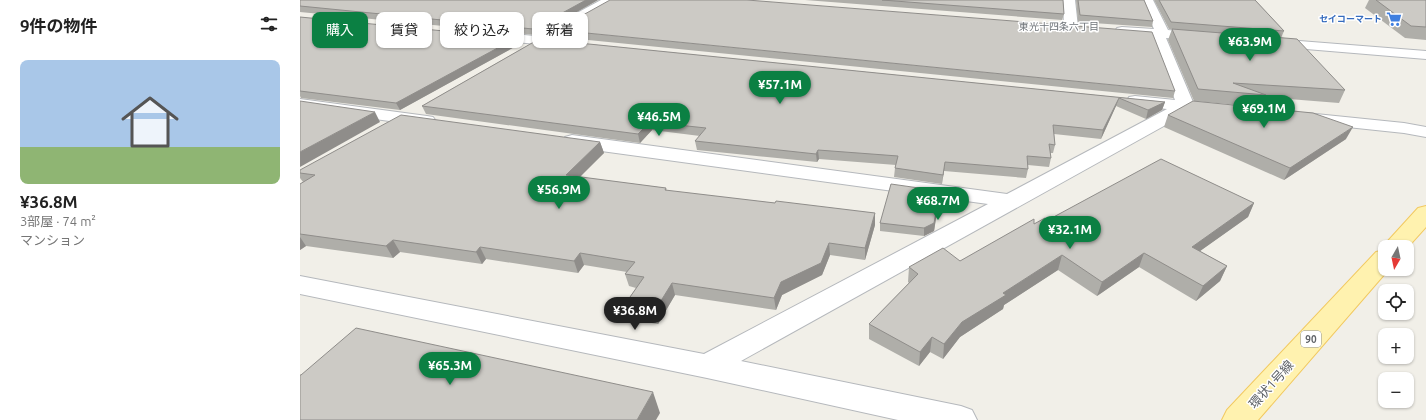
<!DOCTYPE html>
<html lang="ja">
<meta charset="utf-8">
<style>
:root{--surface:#fff;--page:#f6f6f6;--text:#222;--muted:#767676;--accent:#0b8043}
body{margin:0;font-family:Ubuntu,"Noto Sans JP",sans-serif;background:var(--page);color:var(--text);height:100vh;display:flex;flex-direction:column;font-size:15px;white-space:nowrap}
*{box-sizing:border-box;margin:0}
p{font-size:13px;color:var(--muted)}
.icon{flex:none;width:22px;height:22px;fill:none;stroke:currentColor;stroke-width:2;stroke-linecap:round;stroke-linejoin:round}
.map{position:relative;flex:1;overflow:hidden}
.sheet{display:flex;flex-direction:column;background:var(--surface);width:300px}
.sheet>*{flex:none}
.hud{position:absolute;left:12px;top:12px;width:380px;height:36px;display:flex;gap:8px}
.needle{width:26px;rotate:189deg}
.fabs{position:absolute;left:1078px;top:240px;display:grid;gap:8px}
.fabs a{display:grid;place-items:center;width:36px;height:36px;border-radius:8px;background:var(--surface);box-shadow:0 1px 3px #0004;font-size:20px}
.price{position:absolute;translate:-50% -34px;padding:0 9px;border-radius:14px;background:var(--accent);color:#fff;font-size:13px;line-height:26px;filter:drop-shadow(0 1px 2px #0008)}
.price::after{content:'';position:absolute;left:50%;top:24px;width:12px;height:9px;margin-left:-6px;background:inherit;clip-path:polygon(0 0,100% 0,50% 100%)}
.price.active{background:#222;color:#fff}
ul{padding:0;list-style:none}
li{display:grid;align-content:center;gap:8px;height:212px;padding:0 20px}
li span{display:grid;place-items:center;height:124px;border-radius:8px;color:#555}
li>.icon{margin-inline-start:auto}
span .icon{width:72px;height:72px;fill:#fffc;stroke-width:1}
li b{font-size:17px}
h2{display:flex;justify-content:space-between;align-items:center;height:48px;padding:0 20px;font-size:17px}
.pill{padding:0 14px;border-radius:8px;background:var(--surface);box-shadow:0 1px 3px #0004;font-size:14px;line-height:36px}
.pill.active{background:var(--accent);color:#fff}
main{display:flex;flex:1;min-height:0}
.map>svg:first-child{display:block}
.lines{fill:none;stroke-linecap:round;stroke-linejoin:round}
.minor-casing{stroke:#b5b8bc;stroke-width:2}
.primary-casing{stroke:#f2c960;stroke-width:2}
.minor{fill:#fff;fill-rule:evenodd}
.primary{fill:#fff2af;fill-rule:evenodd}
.wall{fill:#afaea9}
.shaded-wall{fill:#8f8d8a}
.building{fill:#cccac5;stroke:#8f8d8a}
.labels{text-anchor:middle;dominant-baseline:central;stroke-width:3;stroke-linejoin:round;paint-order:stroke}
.far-shop-label{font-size:9px;font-weight:bold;fill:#366cbe;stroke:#fff;text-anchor:end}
.far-neighbourhood-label{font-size:10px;fill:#70757a;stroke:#fff}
.shield{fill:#fff;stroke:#8f9295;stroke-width:1}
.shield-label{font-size:10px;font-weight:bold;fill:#5f6368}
.near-street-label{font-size:13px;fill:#5f6368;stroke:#fff}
</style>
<main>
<section class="sheet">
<h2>9件の物件<svg class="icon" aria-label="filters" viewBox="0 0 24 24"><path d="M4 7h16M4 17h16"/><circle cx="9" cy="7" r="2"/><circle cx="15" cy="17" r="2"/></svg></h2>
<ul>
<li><span style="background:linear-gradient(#a9c7e8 70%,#8fb573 0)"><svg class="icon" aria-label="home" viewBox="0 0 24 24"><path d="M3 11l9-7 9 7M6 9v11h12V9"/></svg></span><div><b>¥36.8M</b><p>3部屋 · 74 m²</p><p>マンション</p></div></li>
</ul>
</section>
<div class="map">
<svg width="1126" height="420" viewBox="0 0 1126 420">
<rect width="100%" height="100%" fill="#f1efe8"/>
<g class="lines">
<g class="minor-casing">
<g id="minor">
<path d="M301,0h15l-2,3 -42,24h-10l-2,-3 2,-3z"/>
<path d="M763,0h12l3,27 -2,3h-10l-2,-3z"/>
<path d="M841,0h12l15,30 37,4 2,3 -2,3 -5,1 -34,-3 27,64 27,3 3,4 -3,4 -6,1 -25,-2 -448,249 220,45 11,4 5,10h-79l-191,-42 -407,-84v-18l404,78 284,-150 -416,-57 -7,-2 -2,-4 2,-4 7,-2 435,59 160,-85 -38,-4 -2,-4 2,-4 6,-1 40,4 -24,-63 -29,-2 -5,-1 -2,-3 2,-3 5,-1 32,2z"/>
<path d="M158,29l109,10 5,1 2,3 -2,3 -5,1 -114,-11 -2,-3 2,-3z"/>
<path d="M974,39l152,12v8l-157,-13 -2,-3 2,-3z"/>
<path d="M0,99l127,17 6,1 3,4 -3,4 -6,1 -127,-17z"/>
<path d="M1006,113l98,10 22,4v10l-22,-4 -104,-11 -3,-4 3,-4z"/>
</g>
</g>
<g class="primary-casing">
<path id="primary" d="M1126,206v21l-19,21v-1h-22v22h4l-131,151h-36l5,-10 149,-158 9,-2 -2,-3 4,-5 31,-34z"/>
</g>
<use href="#minor" class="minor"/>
<use href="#primary" class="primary"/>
</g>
<g class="wall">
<path d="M0,0h298l-62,35 -236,-23z"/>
<path d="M505,0h258l1,14 -2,6z"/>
<path d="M776,0h68l9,21 -1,6 -74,-5z"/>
<path d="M854,0h101l29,31 -3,7 64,52 -6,13 -74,-6 -4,10 -67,-6 -26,-61 4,-11 79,6 -82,-6z"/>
<path d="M1069,0h57v40l-21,-2 -40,-30z"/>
<path d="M0,17l218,28 -118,65 -99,-12 -1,-2z"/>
<path d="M256,30l619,61 -2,7 -615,-61z"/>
<path d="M239,39l626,63 -3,8 -16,9 -30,-13 -15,33 -47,-5 1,11 -2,8h-3l1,5 -2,9 -21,-2v4l-2,9 -82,-7 -2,13 -48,-7 1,-9 1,-3 -77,-6 -2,3 -120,-12 -2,-9 5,-5 -48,-6 -12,13 -214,-29 -4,-8z"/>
<path d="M868,115l178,24 -62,41 -120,-53z"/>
<path d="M300,142l4,11 -25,24 87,11 1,3 108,12 100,10v12l-10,35 -35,-5 -8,20 -40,20 -6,15 -101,-15 -17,29 -31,-5 -4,-12 13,-19 -7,-2 -4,-12 2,-2 -43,-7 -6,8 -92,-14 -4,5 -82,-12 -7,6 -87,-12 -6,4v-66l3,-2 -3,-4v-8z"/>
<path d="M640,191l-1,8 -5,32 -10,5 -44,-5v-8z"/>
<path d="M954,203l-6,14 -48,34 27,15 -7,15 -24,20 -57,-34 -42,29 -39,-26 -54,35 -1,4 -43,28 -17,22 -13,-7 -11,14 -50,-27v-15l40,-41 -1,-1 1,-15 51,-6 74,-37 14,-4z"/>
</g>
<g class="shaded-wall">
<path d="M286,0h12l-62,35 -3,-6z"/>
<path d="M216,38l2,7 -118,65 -4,-7z"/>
<path d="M819,98l-3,8 -15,33 2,-9z"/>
<path d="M865,102l-3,8 -16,9 2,-9z"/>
<path d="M75,112l5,10 -80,45v-15z"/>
<path d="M350,122l2,8 -12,13 -2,-9z"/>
<path d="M1053,127l-7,12 -62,41 6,-12z"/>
<path d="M300,142l4,11 -34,34 -4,-12z"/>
<path d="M518,150l1,9 -2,3 -1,-8z"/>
<path d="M645,162l-1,9 -2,13 1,-9z"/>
<path d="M640,191l-1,8 -5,32 -10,5v-8z"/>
<path d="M954,203l-6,14 -62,44 6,-14z"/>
<path d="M575,213v12l-10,35v-12z"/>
<path d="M0,237l6,9 -6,4z"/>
<path d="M93,240l7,12 -7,6 -7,-12z"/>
<path d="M529,243l1,12 -8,20 -40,20 -6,15 -2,-12 7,-16z"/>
<path d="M180,247l6,12 -4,5 -6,-12z"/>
<path d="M280,253l4,12 -6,8 -4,-12z"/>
<path d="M844,253l-5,14 -42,29 5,-14z"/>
<path d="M762,255l-4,15 -54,35 -1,4 -43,28 -17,22 1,-15 18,-22 41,-29z"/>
<path d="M927,266l-7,15 -24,20 7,-15z"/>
<path d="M372,283l3,12 -17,29 -4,-12z"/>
<path d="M632,337l-2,15 -11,14 1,-14z"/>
<path d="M353,392l7,21 -4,7h-19z"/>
</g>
<g class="building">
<path d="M0,0h286l-53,29 -233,-23z"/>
<path d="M310,0h137l405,32 23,59 -619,-61z"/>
<path d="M582,0h181l1,14z"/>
<path d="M778,0h66l9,21 -73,-6z"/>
<path d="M859,0h96l29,31 -113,-9z"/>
<path d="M1076,0h50v27l-15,-1z"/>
<path d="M0,17l216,21 -120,65 -96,-12z"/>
<path d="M872,29l125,10 48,51 -112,-7 33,12 -68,-6z"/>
<path d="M239,39l626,63 -17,8 -29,-12 -16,32 -50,-5 2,20 -6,-1 2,14 -24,-2 1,13 -83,-7 -2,13 -48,-7 3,-12 -80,-6 -2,4 -121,-13 11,-13 -56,-6 -12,12 -216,-28z"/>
<path d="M0,101l75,11 -75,40z"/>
<path d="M893,101l120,12 40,14 -63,41 -122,-53z"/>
<path d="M101,115l199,27 -34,33 100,13 -1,2 110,13 1,-2 99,12 -10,35 -36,-5 -8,20 -40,19 -7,16 -102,-15 -18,29 -31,-5 21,-30 -19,-3 10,-12 -55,-9 -6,8 -94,-14 -4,5 -83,-12 -7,6 -86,-12v-50l15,-9 -15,-2v-3z"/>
<path d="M861,159l93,44 -62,44 35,19 -24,20 -59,-33 -42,29 -40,-27 -59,38 3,2 -44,27 -18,22 -12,-7 -12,15 -51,-28 49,-50 -9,-7 34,-19 17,13 74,-42v5l11,-6 3,2z"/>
<path d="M591,184l49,7 -6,32 -10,5 -44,-5z"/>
<path d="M56,328l297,64 -16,28h-337v-45h1z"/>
</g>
<defs>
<g id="supermarket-bare" transform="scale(1.2)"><path d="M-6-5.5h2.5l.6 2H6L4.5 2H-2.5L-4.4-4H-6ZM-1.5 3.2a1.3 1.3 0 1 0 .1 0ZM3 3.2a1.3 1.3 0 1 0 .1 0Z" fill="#3f7fe0" stroke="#fff" stroke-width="2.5" paint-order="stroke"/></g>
</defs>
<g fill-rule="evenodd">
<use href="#supermarket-bare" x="1094" y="19"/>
</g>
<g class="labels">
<g class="far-shop-label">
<text x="1082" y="19">セイコーマート</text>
</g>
<g class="far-neighbourhood-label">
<text x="759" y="26">東光十四条六丁目</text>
</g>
<rect class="shield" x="1001" y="331" width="20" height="16" rx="3"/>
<g class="shield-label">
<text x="1011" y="339">90</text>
</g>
<g class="near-street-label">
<text transform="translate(971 384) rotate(-48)">環状1号線</text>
</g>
</g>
</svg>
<div class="fabs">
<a><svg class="needle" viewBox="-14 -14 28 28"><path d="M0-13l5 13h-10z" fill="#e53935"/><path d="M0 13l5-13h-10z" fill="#767676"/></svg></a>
<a><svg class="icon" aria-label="locate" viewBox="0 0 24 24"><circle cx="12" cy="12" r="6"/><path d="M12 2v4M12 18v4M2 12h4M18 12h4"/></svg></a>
<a>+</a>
<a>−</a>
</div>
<b class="price" style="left:950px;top:62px">¥63.9M</b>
<b class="price" style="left:480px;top:105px">¥57.1M</b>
<b class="price" style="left:964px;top:129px">¥69.1M</b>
<b class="price" style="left:359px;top:137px">¥46.5M</b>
<b class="price" style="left:259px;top:210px">¥56.9M</b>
<b class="price" style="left:638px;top:221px">¥68.7M</b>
<b class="price" style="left:770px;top:250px">¥32.1M</b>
<b class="price active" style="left:335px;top:331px">¥36.8M</b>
<b class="price" style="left:150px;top:386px">¥65.3M</b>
<div class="hud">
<a class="pill active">購入</a>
<a class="pill">賃貸</a>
<a class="pill">絞り込み</a>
<a class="pill">新着</a>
</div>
</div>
</main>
